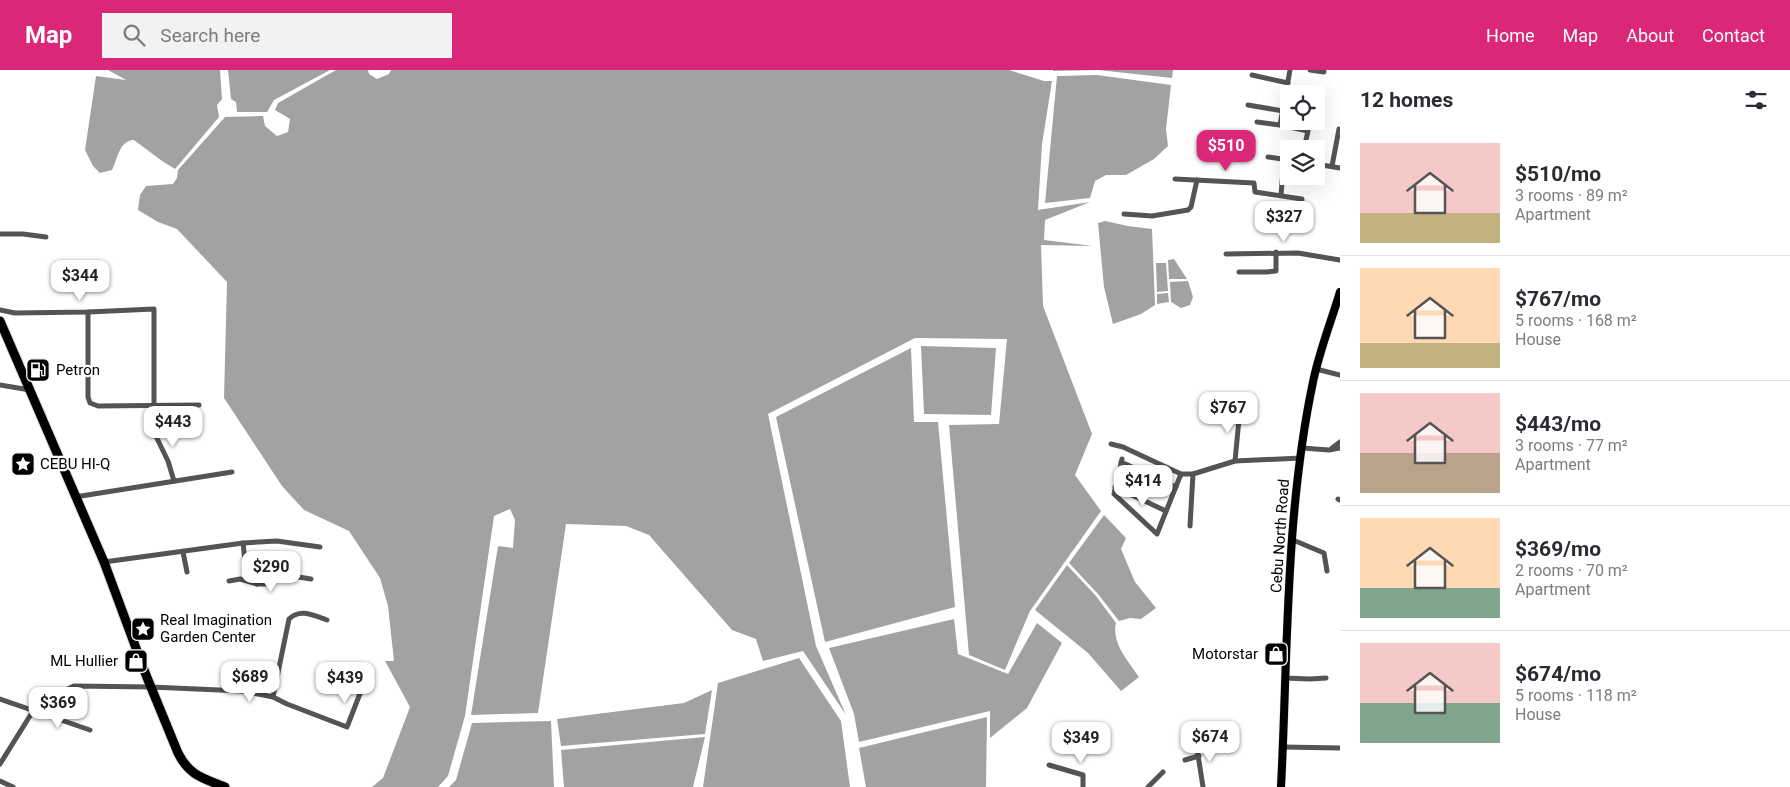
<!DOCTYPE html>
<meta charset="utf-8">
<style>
:root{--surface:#fff;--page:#f2f2f3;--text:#2b2b33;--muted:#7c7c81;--line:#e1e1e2;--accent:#db2777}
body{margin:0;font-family:Roboto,sans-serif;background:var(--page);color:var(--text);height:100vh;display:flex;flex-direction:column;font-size:19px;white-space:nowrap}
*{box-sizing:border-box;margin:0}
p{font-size:16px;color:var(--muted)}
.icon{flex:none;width:28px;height:28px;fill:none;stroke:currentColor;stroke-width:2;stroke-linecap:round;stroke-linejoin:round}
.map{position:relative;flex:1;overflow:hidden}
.sheet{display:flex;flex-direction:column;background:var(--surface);width:450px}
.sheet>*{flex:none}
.fabs{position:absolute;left:1280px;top:15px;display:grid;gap:10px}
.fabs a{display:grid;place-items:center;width:45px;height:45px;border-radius:0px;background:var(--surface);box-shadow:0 5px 20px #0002;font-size:25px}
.price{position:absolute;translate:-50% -42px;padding:0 11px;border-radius:10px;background:#fff;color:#222;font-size:16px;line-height:32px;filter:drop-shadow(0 1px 2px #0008)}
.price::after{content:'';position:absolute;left:50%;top:30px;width:15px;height:11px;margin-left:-8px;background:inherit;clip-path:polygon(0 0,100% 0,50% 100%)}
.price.selected{background:var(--accent);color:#fff}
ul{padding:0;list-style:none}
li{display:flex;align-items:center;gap:15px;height:125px;padding:0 20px}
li+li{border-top:1px solid var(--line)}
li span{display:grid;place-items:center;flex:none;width:140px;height:100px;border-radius:0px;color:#555}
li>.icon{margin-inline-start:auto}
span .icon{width:60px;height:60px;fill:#fffc;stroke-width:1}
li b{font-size:21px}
h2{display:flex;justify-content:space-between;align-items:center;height:60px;padding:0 20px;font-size:21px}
header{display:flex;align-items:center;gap:30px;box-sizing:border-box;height:70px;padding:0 25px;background:var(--accent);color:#fff}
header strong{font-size:24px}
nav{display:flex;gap:28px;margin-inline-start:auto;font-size:18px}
.search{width:350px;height:45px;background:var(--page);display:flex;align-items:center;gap:12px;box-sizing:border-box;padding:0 18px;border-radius:0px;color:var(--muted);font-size:19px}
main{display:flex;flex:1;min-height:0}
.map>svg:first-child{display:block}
.water{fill:#a2a2a2}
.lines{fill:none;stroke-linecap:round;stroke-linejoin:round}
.primary-casing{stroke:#dbdbdb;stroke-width:9}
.highway-casing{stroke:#dbdbdb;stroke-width:11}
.street{stroke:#545454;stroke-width:5}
.primary{stroke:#000;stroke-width:8}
.highway{stroke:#000;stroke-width:9}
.labels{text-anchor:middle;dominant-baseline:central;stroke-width:4.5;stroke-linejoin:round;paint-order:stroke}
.poi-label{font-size:15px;fill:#000;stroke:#fff;text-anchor:start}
.street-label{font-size:15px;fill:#000;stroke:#fff}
</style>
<header>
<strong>Map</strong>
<div class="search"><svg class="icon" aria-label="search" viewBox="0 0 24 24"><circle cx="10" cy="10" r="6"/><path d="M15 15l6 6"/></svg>Search here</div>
<nav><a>Home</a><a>Map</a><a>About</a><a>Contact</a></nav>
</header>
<main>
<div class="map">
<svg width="1340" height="717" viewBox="0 0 1340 717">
<rect width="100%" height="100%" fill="#fff"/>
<g class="water">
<path d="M108,0h112l2,29 -5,6 2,12 -44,52 -13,-8 -28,-21c-15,1 -16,18 -22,30l-12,3 -7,-7 -8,-16 11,-74 30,4z"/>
<path d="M228,0h102l-56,30 -7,12h-30l-1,-10 -5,-3z"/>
<path d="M336,0h32l1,4 8,5 12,-5 2,-4h618l35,11h8l-10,63 -4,66 52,-8 -45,18 -1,20 49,6 -52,-1 2,61 49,128 -17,41 26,36 -71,100 -25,59 -36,-15 -20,-230 50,-1 8,-85 -92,-1 -147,76 48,232 30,69 -43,-64 -40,10 -7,-22 -24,-9 -83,-95 -23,-9 -60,-2 -28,189 -67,2 27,-169 15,2 2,-28 -5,-11 -16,7 -29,200 -17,60 -10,11h-66l11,-9 27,-71 -25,-46h9l-6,-55 -8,-28 -31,-47 -45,-21 -22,-24 -58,-88 3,-116 -50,-53 -19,-7 -20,-12 2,-15 6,-9 27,-2 4,-6 1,-8 47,-53 38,-1 2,10 12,10 11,-4 2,-13 -15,-9 3,-7z"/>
<path d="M1053,0h120l-1,8 -74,-8 -45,1z"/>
<path d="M1097,5l74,10 -5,44 2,17 -14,13 -28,16h-20l-11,6 -5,17 -45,5 12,-127z"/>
<path d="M1105,151l23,5 24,3 3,76 -14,9 -28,10 -9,-37 -6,-64z"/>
<path d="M1174,189l13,20h-18l-1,-19z"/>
<path d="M1156,193h10l2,28 -11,1z"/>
<path d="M1188,211l5,16 -3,8 -9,3 -10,-6 -1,-20z"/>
<path d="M1168,223l1,9 -12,2v-10z"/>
<path d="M921,276l75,2 -5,67 -67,-1z"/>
<path d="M911,278l3,74h24l17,185 -130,35 -49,-225z"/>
<path d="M1104,445l22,23 -5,11 14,33 21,26 -15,11 -11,-1 -11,3 -21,-27 -29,-31z"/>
<path d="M1067,495l29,31 20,27c-5,20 13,39 23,54l-18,14 -33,-38 -53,-43z"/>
<path d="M954,549l4,35 50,20 29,-51 25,20 -35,65 -37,30v-27l-131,31 -5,-28 -25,-66z"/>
<path d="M799,588l42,63 9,66h-147l15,-104z"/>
<path d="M712,620l-7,44 -144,12 -4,-27 127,-16z"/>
<path d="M987,647l-1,70h-120l-7,-39z"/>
<path d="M551,651l3,66h-105l7,-7 16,-57z"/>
<path d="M705,667l-12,50h-129l-3,-37z"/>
</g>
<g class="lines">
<g class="primary-casing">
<path id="primary" d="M1281,717c7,-135 4,-272 32,-405 6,-30 18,-60 27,-90"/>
</g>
<g class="highway-casing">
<path id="highway" d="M0,251l104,241 42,113 32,78c11,22 24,25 47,34"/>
</g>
<g class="street">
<path d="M1310,0l14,2"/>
<path d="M1252,5l36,8"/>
<path d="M1248,35l35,6"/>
<path d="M1257,52l23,3 28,6 -4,18"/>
<path d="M1280,55l10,-55"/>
<path d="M1268,87l21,3"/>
<path d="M1316,94l24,4"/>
<path d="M1332,96l7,-37"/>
<path d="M1175,109l79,4 1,9 47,7 -2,29"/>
<path d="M1281,125l3,-36"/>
<path d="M1124,144l28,2 36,-6 3,-3 6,-27"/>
<path d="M0,164h23l23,3"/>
<path d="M1226,184l72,-1 42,7"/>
<path d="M1239,202h27l10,-1v-19"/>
<path d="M0,240l15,3 73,-1 66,-3v97"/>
<path d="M88,242v85l2,6 8,3 101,-1"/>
<path d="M1316,299l24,6"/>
<path d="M0,315l30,5"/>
<path d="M150,354l18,37 6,20"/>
<path d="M1111,374l12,3 58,27h12l42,-13 66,-3"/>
<path d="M1302,378l27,2 11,-2"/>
<path d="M1332,378l8,-6"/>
<path d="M1122,389l-8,35 43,40 24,-60"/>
<path d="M1235,391l5,-52"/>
<path d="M1121,392l55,25"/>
<path d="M1115,417l51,24"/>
<path d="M75,427l157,-25"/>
<path d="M1338,429l2,1"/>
<path d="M1190,456l3,-52"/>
<path d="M1293,470l31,13 3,18"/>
<path d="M243,473l2,18 12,23"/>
<path d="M183,482l4,20"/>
<path d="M104,492l139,-19 34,-2 43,6"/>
<path d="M229,511l11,-2 17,5h8l21,-9 25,4"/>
<path d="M1285,608l25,1 16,-1"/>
<path d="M273,627l16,-78c11,-11 24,-4 38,1"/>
<path d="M0,629l90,31"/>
<path d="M1196,672l7,45"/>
<path d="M1283,677l57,1"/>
<path d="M1185,690l14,-4"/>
<path d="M0,694l33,-53 22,-16 19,-9 77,1 91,4 31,6 14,7 60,23 14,-36 -1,-5 -5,-7"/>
<path d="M1049,695l34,10v12"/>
<path d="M0,711l13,6"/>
<path d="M1148,717l15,-15"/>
</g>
<use href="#primary" class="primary"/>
<use href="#highway" class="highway"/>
</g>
<defs>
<g id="fuel-square" transform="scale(1.25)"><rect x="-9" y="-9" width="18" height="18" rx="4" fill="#000" stroke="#fff"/><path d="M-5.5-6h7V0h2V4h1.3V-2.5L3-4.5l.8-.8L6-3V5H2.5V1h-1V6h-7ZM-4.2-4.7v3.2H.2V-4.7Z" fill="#fff"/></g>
<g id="sight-square" transform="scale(1.25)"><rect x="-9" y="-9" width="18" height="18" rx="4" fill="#000" stroke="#fff"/><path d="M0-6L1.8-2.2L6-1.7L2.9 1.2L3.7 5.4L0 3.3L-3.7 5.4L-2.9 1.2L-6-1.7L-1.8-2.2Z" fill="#fff"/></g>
<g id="shop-square" transform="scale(1.25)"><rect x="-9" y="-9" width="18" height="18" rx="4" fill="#000" stroke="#fff"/><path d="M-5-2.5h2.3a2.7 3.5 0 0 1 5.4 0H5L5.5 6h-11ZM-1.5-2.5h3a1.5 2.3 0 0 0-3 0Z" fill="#fff"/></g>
</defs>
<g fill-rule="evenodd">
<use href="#fuel-square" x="38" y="300"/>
<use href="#sight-square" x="23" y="394"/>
<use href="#sight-square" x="143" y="559"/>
<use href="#shop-square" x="1276" y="584"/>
<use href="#shop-square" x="136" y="591"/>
</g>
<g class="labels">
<g class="poi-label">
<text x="56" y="300">Petron</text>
<text x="40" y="394">CEBU HI-Q</text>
<text x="160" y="550">Real Imagination<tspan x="160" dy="17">Garden Center</tspan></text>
<text x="1258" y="584" text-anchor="end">Motorstar</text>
<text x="118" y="591" text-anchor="end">ML Hullier</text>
</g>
<g class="street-label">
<text transform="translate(1280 466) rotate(-86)">Cebu North Road</text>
</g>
</g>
</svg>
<div class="fabs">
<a><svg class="icon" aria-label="locate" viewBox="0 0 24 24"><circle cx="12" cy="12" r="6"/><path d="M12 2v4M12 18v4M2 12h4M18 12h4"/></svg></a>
<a><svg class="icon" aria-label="layers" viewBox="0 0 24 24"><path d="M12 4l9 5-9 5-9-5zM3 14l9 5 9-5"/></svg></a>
</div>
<b class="price selected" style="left:1226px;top:102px">$510</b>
<b class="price" style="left:1284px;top:173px">$327</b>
<b class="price" style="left:80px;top:232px">$344</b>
<b class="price" style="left:1228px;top:364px">$767</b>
<b class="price" style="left:173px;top:378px">$443</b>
<b class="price" style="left:1143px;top:437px">$414</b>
<b class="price" style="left:271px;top:523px">$290</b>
<b class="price" style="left:250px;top:633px">$689</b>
<b class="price" style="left:345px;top:634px">$439</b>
<b class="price" style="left:58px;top:659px">$369</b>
<b class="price" style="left:1210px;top:693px">$674</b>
<b class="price" style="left:1081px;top:694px">$349</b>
</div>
<section class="sheet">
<h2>12 homes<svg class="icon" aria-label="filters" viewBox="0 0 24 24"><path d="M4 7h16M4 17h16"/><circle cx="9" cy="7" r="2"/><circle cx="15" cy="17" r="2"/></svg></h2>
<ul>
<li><span style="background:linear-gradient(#f6c9c9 70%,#c2b280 0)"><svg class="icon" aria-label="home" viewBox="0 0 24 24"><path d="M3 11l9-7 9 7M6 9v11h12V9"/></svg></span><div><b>$510/mo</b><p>3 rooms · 89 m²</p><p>Apartment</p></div></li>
<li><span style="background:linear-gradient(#ffd9b3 75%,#c2b280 0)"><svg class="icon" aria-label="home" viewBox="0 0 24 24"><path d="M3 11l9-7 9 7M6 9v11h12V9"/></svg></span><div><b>$767/mo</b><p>5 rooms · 168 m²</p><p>House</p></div></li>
<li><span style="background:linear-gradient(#f6c9c9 60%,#b9a48a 0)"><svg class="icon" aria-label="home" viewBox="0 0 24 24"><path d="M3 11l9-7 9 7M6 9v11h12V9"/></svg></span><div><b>$443/mo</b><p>3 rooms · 77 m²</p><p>Apartment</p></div></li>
<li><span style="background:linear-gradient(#ffd9b3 70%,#7fa58c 0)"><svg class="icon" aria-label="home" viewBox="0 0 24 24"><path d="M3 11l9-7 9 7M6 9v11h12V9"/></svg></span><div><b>$369/mo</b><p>2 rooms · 70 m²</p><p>Apartment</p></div></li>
<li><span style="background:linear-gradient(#f6c9c9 60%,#7fa58c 0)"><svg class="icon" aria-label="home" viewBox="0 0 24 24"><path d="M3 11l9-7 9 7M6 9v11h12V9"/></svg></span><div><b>$674/mo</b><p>5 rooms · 118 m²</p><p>House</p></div></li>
</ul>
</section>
</main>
